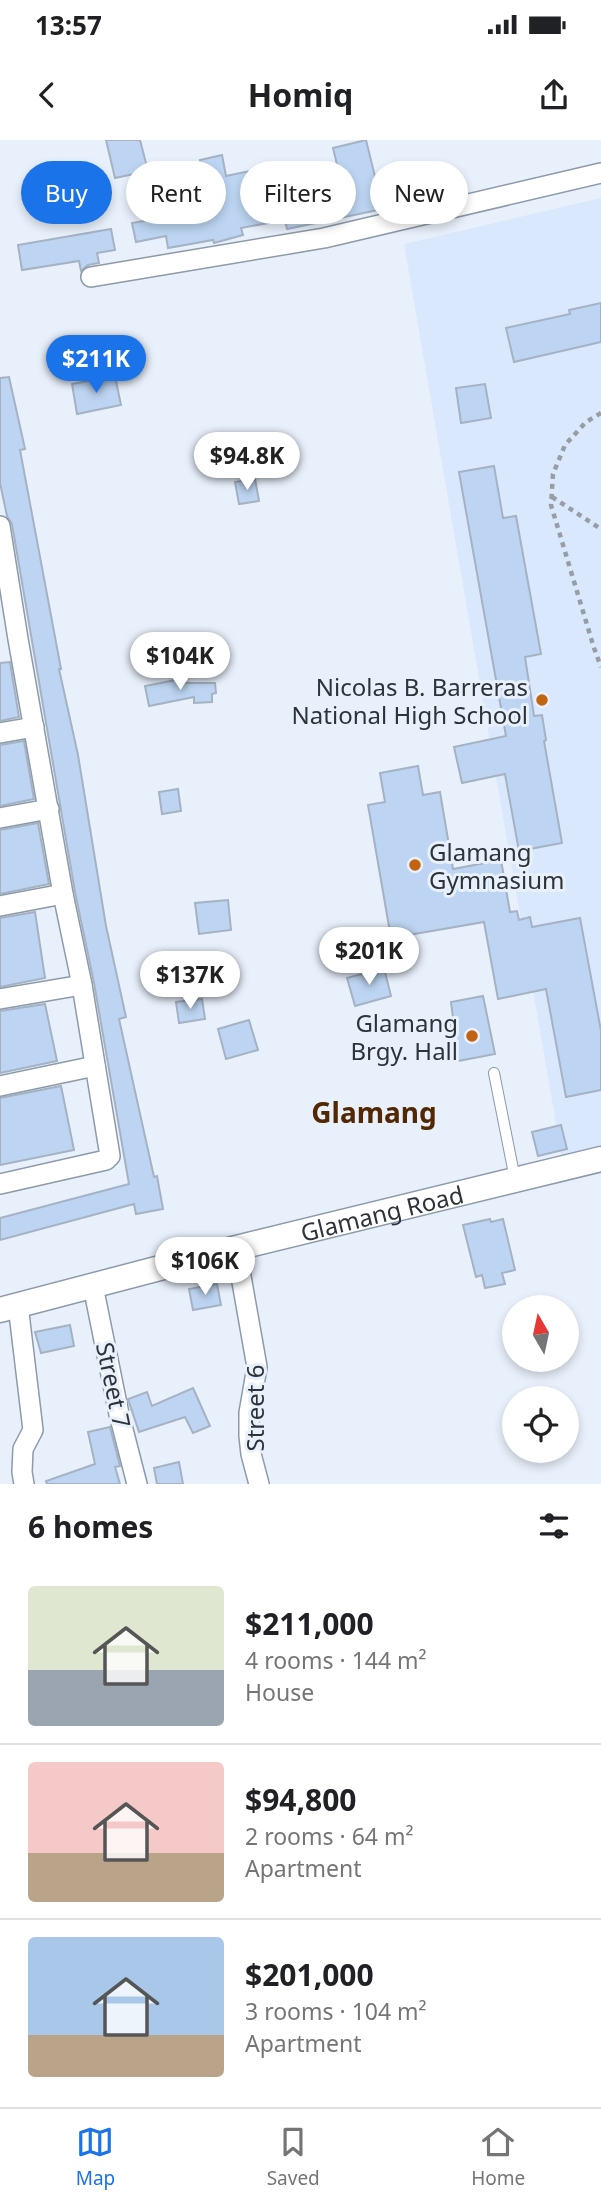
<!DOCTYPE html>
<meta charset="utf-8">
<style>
:root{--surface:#fff;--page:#f2f2f2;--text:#202124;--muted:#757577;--line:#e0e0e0;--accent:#1a73e8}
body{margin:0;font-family:"Noto Sans",sans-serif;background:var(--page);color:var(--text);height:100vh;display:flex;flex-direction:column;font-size:26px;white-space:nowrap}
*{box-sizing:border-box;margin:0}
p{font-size:23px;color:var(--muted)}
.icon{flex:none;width:38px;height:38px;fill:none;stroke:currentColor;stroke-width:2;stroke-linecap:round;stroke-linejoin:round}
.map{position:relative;height:1344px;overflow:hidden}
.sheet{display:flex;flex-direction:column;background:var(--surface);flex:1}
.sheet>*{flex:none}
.top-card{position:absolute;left:21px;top:21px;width:560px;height:63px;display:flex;gap:14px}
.needle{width:46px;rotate:351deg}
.tools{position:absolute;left:502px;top:1155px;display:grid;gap:14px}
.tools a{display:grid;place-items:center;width:77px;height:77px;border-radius:50%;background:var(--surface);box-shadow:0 4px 10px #0003;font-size:35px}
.price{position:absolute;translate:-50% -60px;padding:0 16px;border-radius:24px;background:#fff;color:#222;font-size:23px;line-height:46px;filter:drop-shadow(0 2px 4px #0008)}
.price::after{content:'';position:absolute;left:50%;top:42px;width:21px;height:16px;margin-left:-10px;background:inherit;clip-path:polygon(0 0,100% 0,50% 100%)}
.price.current{background:var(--accent);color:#fff}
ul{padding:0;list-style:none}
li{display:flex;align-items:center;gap:21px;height:175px;padding:0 28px}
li+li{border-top:2px solid var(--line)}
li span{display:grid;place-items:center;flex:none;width:196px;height:140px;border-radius:7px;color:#555}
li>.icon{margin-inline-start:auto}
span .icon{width:84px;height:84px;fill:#fffc;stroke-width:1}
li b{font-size:30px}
h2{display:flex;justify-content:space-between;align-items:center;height:84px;padding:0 28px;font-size:30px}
.chip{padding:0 24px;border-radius:32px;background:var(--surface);box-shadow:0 4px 10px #0003;font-size:24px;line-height:63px}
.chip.current{background:var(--accent);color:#fff}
.status{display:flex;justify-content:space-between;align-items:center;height:49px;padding:0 35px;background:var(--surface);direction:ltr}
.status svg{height:19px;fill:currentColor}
header{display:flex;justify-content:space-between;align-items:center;height:91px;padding:0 28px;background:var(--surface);font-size:32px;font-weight:700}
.dock{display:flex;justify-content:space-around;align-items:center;height:98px;border-top:2px solid var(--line);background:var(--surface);font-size:19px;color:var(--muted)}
.dock a{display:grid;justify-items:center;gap:4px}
.dock .current{color:var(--accent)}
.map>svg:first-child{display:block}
.built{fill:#d9e8fc}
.building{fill:#bdd5f2;stroke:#a5b2c3;stroke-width:2}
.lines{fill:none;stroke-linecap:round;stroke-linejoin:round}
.service-casing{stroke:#8c9aaa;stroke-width:12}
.minor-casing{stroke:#8c9aaa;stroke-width:22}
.tertiary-casing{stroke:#8c9aaa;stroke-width:27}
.path{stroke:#969da5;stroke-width:4.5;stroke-dasharray:5 5;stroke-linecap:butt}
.service{stroke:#fff;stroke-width:10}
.minor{stroke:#fff;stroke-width:19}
.tertiary{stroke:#fff;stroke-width:24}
.poi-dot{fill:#c06411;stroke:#e8f0fb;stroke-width:2.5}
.labels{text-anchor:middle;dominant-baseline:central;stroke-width:6;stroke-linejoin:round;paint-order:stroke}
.poi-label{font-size:24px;fill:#2d3339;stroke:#e8f0fb;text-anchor:end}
.street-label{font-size:24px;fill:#2d3339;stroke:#e8f0fb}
.quarter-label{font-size:28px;font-weight:bold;fill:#522701;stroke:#e8f0fb}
</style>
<div class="status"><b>13:57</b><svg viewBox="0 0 49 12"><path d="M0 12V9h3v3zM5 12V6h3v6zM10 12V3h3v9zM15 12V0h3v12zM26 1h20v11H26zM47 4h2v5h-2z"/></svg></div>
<header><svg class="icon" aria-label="back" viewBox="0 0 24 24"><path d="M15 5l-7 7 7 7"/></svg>Homiq<svg class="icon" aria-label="share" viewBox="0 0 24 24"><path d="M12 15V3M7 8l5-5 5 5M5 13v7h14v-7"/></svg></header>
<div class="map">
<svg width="601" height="1344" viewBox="0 0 601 1344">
<rect width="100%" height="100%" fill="#e8f0fb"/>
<path class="built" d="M601,58v957l-38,9 -159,-920z"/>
<g class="building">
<path d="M106,0h34l8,31 -33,7z"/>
<path d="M366,0l17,69 -96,20 -2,-9 -44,8 2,7 -29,8 -1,-3 -45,8 -2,-12 -30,6 -4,-19 30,-5 -4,-18 48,-10 -6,-30 22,-5 4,21 57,-12 2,6 7,-1 4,17 44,-9 -7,-29z"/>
<path d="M111,89l4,21 -18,3 2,10 -11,2 -7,6 -2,-10 -57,9 -4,-25z"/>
<path d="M601,163v39l-87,20 -8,-34 64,-14 -1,-4z"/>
<path d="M115,236l6,29 -44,9 -5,-30z"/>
<path d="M9,237l16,72 -5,1 41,219h-2l19,86 28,171 20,91 -7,2 35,158 3,-1 6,33 -27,5 -2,-10 -134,36v-22l129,-34 -35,-201 -19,-91 -63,-368 -5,-8 -7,-33v-105z"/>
<path d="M485,244l6,34 -30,5 -5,-35z"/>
<path d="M494,326l9,52 13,-2 25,138 -16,3 9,59 8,-1 4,25 -2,1 18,102 -43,8 -14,-77 -43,9 -8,-36 52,-11 -47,-264z"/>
<path d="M255,339l4,22 -20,3 -4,-22z"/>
<path d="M10,522l9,55 -19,4v-58z"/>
<path d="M176,540l1,3h38l1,10 -4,1v8l-18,1v-6l-45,9 -4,-20z"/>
<path d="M24,601l10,58 -34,7v-61z"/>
<path d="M418,626l5,29 17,-3 13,77 48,-9 9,52 7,-1 2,9 11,-3 2,10 48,-9 21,113v59l-35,7 -20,-108 -48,10 -14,-77 -93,16 -23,-133 17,-3 -5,-29z"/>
<path d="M178,649l3,22 -19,3 -3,-22z"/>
<path d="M38,683l11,61 -49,10v-64z"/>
<path d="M228,760l3,30 -32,4 -4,-31z"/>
<path d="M35,772l10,66 -45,9v-69z"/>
<path d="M384,828l7,28 -36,10 -8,-28z"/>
<path d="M483,856l12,58 -37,7 -8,-42 3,-1 -2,-16z"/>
<path d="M202,859l3,20 -26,4 -3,-21z"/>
<path d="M45,864l12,57 -57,12v-62z"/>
<path d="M249,880l9,30 -32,9 -8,-30z"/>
<path d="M61,946l13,64 -74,15v-67z"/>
<path d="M561,985l6,24 -29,7 -6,-24z"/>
<path d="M490,1079l1,3 12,-3 12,51 -13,3 3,11 -20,4 -3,-13 -6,2 -13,-52z"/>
<path d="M217,1144l4,21 -28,5 -4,-21z"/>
<path d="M70,1185l4,21 -33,7 -6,-21z"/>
<path d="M193,1248l17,38 -17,7 -8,-16 -46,15 -11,-33 19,-7 5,14z"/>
<path d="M110,1287l10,39 -5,1 5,17h-73l-1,-3 49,-17 -7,-32z"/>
<path d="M179,1322l4,22h-26l-3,-16z"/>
</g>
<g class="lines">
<g class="service-casing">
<path id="service" d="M494,933l21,106"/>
</g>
<g class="minor-casing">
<g id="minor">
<path d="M91,137l233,-39 277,-65"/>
<path d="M0,386l18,113 45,255 19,91 28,171 -4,4 -106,24"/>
<path d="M0,593l34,-6"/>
<path d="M0,678l49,-9"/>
<path d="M0,766l63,-12"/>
<path d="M0,859l82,-14"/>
<path d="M0,946l95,-20"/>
<path d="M236,1108l21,119 -8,46v23l2,18 8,30"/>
<path d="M93,1146l26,128 18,70"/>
<path d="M18,1165l15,125 -10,19 -1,23 2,12"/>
</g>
</g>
<g class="tertiary-casing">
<g id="tertiary">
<path id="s1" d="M0,1170l236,-62 365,-89"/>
</g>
</g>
<g class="path">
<path d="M601,273l-15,9 -21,23 -12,29 -2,31 43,143 7,19"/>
<path d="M552,357l49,32"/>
</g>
<use href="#service" class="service"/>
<use href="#minor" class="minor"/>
<use href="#tertiary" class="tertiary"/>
</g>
<g class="poi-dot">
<circle cx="542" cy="560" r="7"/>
<circle cx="415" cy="725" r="7"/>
<circle cx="472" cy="896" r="7"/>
</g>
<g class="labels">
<g class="poi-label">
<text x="528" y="546">Nicolas B. Barreras<tspan x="528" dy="28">National High School</tspan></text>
<text x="429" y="711" text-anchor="start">Glamang<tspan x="429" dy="28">Gymnasium</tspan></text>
<text x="458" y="882">Glamang<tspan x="458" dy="28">Brgy. Hall</tspan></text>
</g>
<g class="street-label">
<text stroke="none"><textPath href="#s1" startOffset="394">Glamang Road</textPath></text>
<text transform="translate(114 1245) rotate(78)">Street 7</text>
<text transform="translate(254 1268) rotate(-90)">Street 6</text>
</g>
<g class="quarter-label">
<text x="374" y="972">Glamang</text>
</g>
</g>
</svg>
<div class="tools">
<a><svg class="needle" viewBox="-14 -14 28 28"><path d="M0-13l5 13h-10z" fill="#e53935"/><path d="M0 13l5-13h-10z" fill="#757577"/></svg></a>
<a><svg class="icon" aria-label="locate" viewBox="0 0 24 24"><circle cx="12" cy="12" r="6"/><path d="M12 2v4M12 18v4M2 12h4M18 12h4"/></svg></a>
</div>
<b class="price current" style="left:96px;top:255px">$211K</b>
<b class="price" style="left:247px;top:352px">$94.8K</b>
<b class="price" style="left:180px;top:552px">$104K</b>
<b class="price" style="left:369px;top:847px">$201K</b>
<b class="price" style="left:190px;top:871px">$137K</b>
<b class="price" style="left:205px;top:1157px">$106K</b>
<div class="top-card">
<a class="chip current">Buy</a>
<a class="chip">Rent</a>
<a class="chip">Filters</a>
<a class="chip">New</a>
</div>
</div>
<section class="sheet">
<h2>6 homes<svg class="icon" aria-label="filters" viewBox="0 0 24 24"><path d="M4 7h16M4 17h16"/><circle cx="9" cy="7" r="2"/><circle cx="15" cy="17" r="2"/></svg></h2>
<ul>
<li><span style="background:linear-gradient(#dfe7d0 60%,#9aa5b1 0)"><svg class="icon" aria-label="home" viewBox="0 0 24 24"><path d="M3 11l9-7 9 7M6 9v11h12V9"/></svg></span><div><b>$211,000</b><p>4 rooms · 144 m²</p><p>House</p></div></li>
<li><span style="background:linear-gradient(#f6c9c9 65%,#b9a48a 0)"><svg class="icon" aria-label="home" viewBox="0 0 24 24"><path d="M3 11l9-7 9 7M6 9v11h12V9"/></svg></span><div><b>$94,800</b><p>2 rooms · 64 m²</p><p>Apartment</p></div></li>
<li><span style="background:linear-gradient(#a9c7e8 70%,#b9a48a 0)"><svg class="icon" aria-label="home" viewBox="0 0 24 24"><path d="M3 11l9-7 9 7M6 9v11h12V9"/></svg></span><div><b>$201,000</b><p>3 rooms · 104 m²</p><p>Apartment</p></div></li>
</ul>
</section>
<nav class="dock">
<a class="current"><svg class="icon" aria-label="map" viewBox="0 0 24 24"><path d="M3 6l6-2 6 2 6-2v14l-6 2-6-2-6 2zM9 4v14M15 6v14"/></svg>Map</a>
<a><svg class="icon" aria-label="saved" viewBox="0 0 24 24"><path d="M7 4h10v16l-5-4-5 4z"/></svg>Saved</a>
<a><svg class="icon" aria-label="home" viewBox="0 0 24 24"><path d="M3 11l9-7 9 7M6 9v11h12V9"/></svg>Home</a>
</nav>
